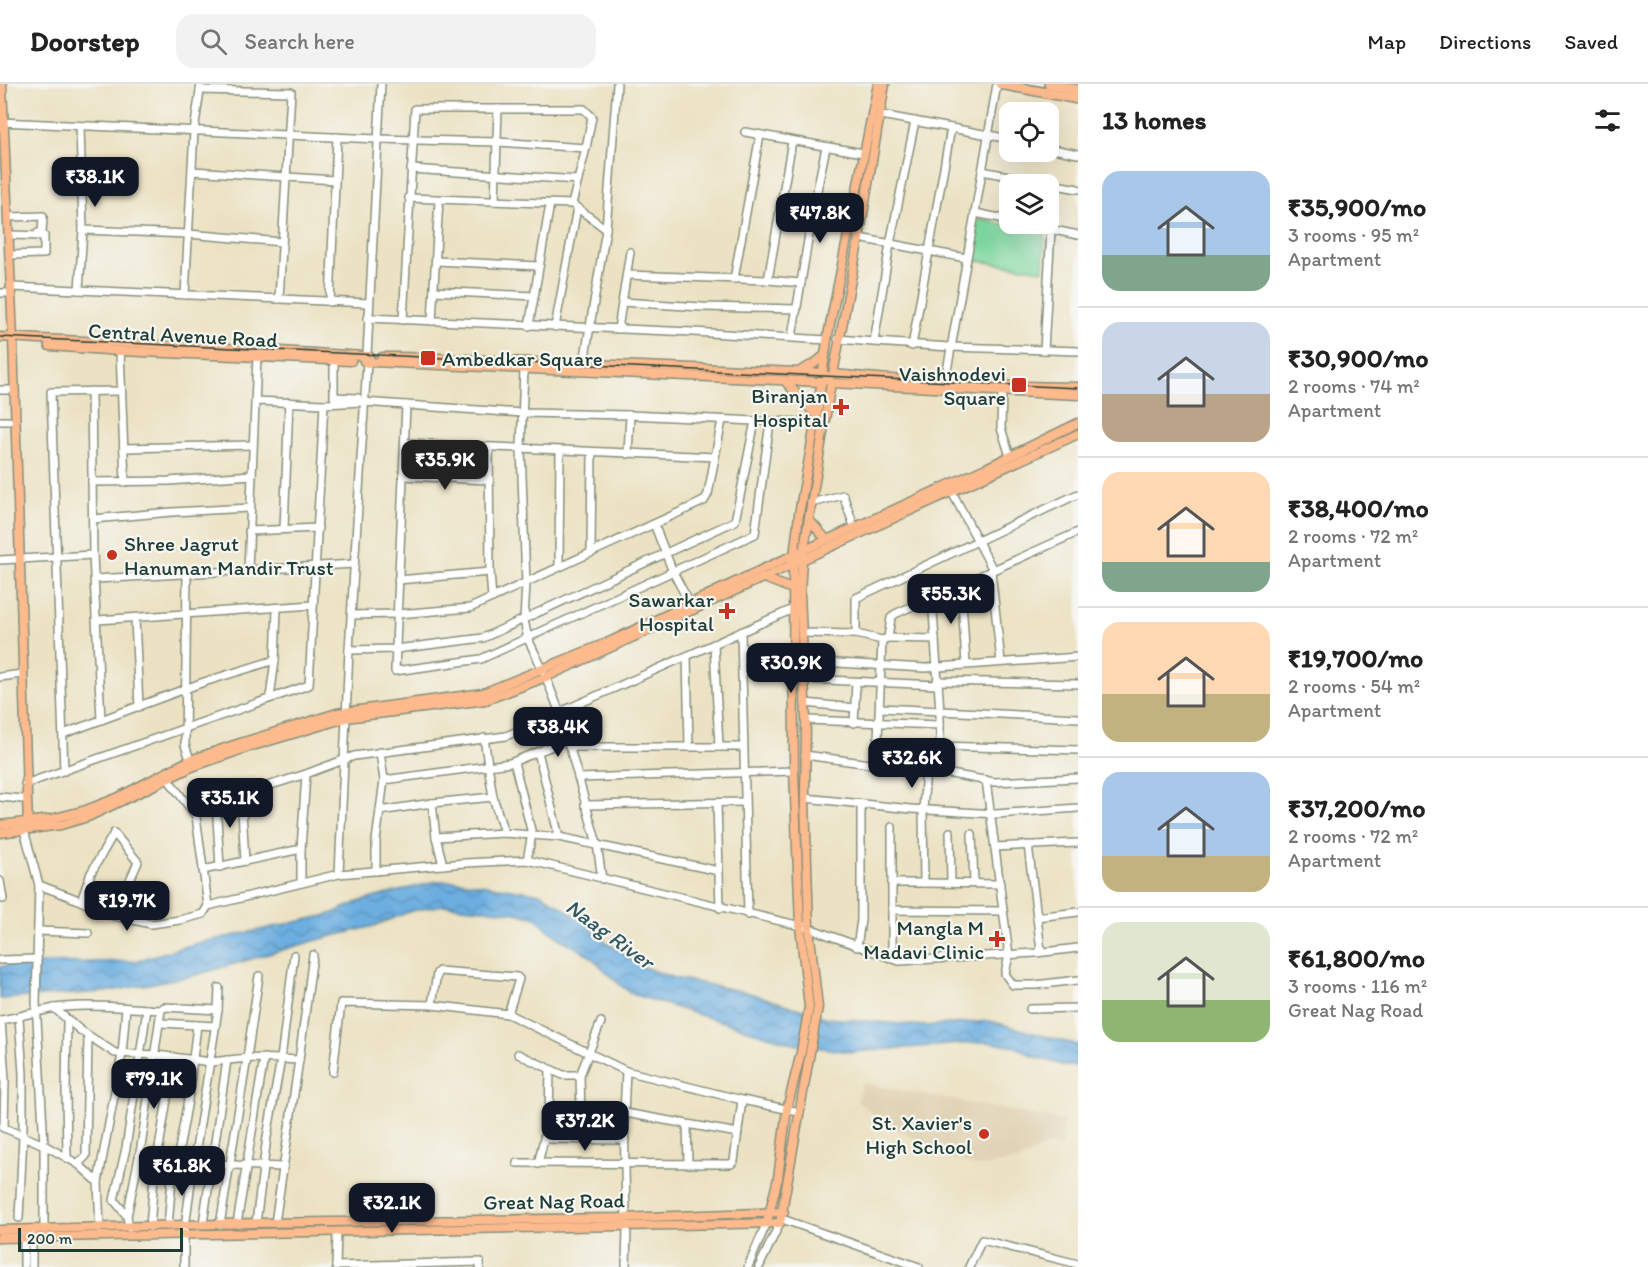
<!DOCTYPE html>
<meta charset="utf-8">
<style>
:root{--surface:#fff;--page:#f2f2f2;--text:#222;--muted:#767676;--line:#e0e0e0;--accent:#111827}
body{margin:0;font-family:Itim,sans-serif;background:var(--page);color:var(--text);height:100vh;display:flex;flex-direction:column;font-size:22px;white-space:nowrap}
*{box-sizing:border-box;margin:0}
p{font-size:20px;color:var(--muted)}
.icon{flex:none;width:33px;height:33px;fill:none;stroke:currentColor;stroke-width:2;stroke-linecap:round;stroke-linejoin:round}
.map{position:relative;flex:1;overflow:hidden}
.drawer{display:flex;flex-direction:column;background:var(--surface);width:570px}
.drawer>*{flex:none}
.buttons{position:absolute;left:999px;top:18px;display:grid;gap:12px}
.buttons a{display:grid;place-items:center;width:60px;height:60px;border-radius:12px;background:var(--surface);box-shadow:0 6px 24px #0002;font-size:30px}
.scale{position:absolute;left:18px;bottom:15px;width:165px;box-sizing:border-box;padding-left:6px;border:3px solid #1f3d34;border-top:0;font-size:16px;line-height:21px;white-space:nowrap;color:#1f3d34;-webkit-text-stroke:4px #f6f6f2;paint-order:stroke}
.price{position:absolute;translate:-50% -51px;padding:0 14px;border-radius:12px;background:var(--accent);color:#fff;font-size:20px;line-height:39px;filter:drop-shadow(0 2px 3px #0008)}
.price::after{content:'';position:absolute;left:50%;top:36px;width:18px;height:14px;margin-left:-9px;background:inherit;clip-path:polygon(0 0,100% 0,50% 100%)}
.price.active{background:#222;color:#fff}
ul{padding:0;list-style:none}
li{display:flex;align-items:center;gap:18px;height:150px;padding:0 24px}
li+li{border-top:2px solid var(--line)}
li span{display:grid;place-items:center;flex:none;width:168px;height:120px;border-radius:18px;color:#555}
li>.icon{margin-inline-start:auto}
span .icon{width:72px;height:72px;fill:#fffc;stroke-width:1}
li b{font-size:26px}
h2{display:flex;justify-content:space-between;align-items:center;height:72px;padding:0 24px;font-size:26px}
header{display:flex;align-items:center;gap:36px;box-sizing:border-box;height:84px;padding:0 30px;background:var(--surface);border-bottom:2px solid var(--line)}
header strong{font-size:28px}
nav{display:flex;gap:33px;margin-inline-start:auto;font-size:21px}
.search{width:420px;height:54px;background:var(--page);display:flex;align-items:center;gap:15px;box-sizing:border-box;padding:0 21px;border-radius:18px;color:var(--muted);font-size:22px}
main{display:flex;flex:1;min-height:0}
.map>svg:first-child{display:block}
.built{fill:#e1d3b5}
.grass{fill:#7cd69d;stroke:#4e8a68;stroke-width:1.5}
.water{fill:url(#water-waves);stroke:#46768a;stroke-width:1.5}
.lines{fill:none;stroke-linecap:round;stroke-linejoin:round}
.minor-casing{stroke:#86907c;stroke-width:10}
.major-casing{stroke:#86907c;stroke-width:11}
.highway-casing{stroke:#86907c;stroke-width:12}
.minor{stroke:#fff;stroke-width:7}
.major{stroke:#fcba8d;stroke-width:8}
.highway{stroke:#fcba8d;stroke-width:9}
.rail{stroke:#1f3d34;stroke-width:1.5}
.poi-dot{fill:#c8321e;stroke:#f6f6f2;stroke-width:2}
.labels{text-anchor:middle;dominant-baseline:central;stroke-width:4.5;stroke-linejoin:round;paint-order:stroke}
.street-label{font-size:21px;fill:#1f3d34;stroke:#f6f6f2}
.poi-label{font-size:21px;fill:#1f3d34;stroke:#f6f6f2;text-anchor:end}
.water-label{font-size:22px;font-style:italic;fill:#32595f;stroke:#f6f6f2}
</style>
<header>
<strong>Doorstep</strong>
<div class="search"><svg class="icon" aria-label="search" viewBox="0 0 24 24"><circle cx="10" cy="10" r="6"/><path d="M15 15l6 6"/></svg>Search here</div>
<nav><a>Map</a><a>Directions</a><a>Saved</a></nav>
</header>
<main>
<div class="map">
<svg width="1078" height="1183" viewBox="0 0 1078 1183">
<defs>
<pattern id="water-waves" width="16" height="10" patternUnits="userSpaceOnUse" patternTransform="scale(1.5)"><rect width="16" height="10" fill="#6caee0"/><path d="M0 5q4-4 8 0t8 0" fill="none" stroke="#588fb6"/></pattern>
</defs>
<rect width="100%" height="100%" fill="#f6f6f2"/>
<filter id="ink" filterUnits="userSpaceOnUse"><feTurbulence type="fractalNoise" baseFrequency=".0167" numOctaves="2"/><feDisplacementMap in="SourceGraphic" scale="12" xChannelSelector="R" yChannelSelector="G"/><feConvolveMatrix kernelMatrix="1 2 1 2 8 2 1 2 1" color-interpolation-filters="sRGB"/></filter>
<filter id="wash" filterUnits="userSpaceOnUse"><feTurbulence type="fractalNoise" baseFrequency=".008" numOctaves="4" result="noise"/><feDisplacementMap in="SourceGraphic" scale="24" xChannelSelector="R" yChannelSelector="G"/><feGaussianBlur stdDeviation="1.35" result="paint"/><feColorMatrix in="noise" values="0 0 0 0 0 0 0 0 0 0 0 0 0 0 0 0 0 1.4 0 .05"/><feComposite in="paint" operator="in"/></filter>
<g filter="url(#wash)">
<rect width="100%" height="100%" fill="#ece2c3"/>
<path class="built" d="M862,999l202,38 -2,25h-15l-29,15 -42,6 -34,-12 -63,-37 -22,-17z"/>
<path class="grass" d="M978,134l67,15 -2,37 -71,-10z"/>
<path class="water" d="M437,797h24l81,13 37,24 25,22 37,26 33,12 72,14 82,26 97,8 65,-5 88,24v21h-13l-32,-10 -16,-9 -30,-5 -137,10 -56,-8 -162,-50 -12,-9 -30,-29 -37,-22 -17,-16 -24,-6 -69,-7 -32,6 -37,15 -53,13 -129,37 -87,16 -105,7v-32l11,-3 124,-3 59,-17 134,-29 33,-14z"/>
</g>
<g filter="url(#ink)">
<g class="lines">
<g class="minor-casing">
<g id="minor">
<path d="M997,0l-22,129 35,7"/>
<path d="M200,6l91,2 -12,207"/>
<path d="M881,31l70,13"/>
<path d="M915,37l-25,123 -16,98 76,5 128,4"/>
<path d="M0,38l377,17 120,3 89,6 -14,56 34,25"/>
<path d="M745,48l118,21"/>
<path d="M1048,64l30,6"/>
<path d="M411,85l167,11"/>
<path d="M192,87l143,9"/>
<path d="M982,87l96,18"/>
<path d="M409,114l163,6"/>
<path d="M495,117l3,-92h86l8,8 -6,31"/>
<path d="M8,133l35,-1 -1,17h-4"/>
<path d="M1025,140l53,11"/>
<path d="M83,146l105,4 94,8"/>
<path d="M9,151l35,1v18l-35,1"/>
<path d="M859,154l107,20"/>
<path d="M436,177l103,5"/>
<path d="M627,191l141,5 33,3"/>
<path d="M734,195l26,-144"/>
<path d="M768,196l24,-139"/>
<path d="M11,203l358,16"/>
<path d="M79,206l4,-60 -3,-104"/>
<path d="M434,207l100,5"/>
<path d="M0,209h7"/>
<path d="M185,211l9,-164 7,-47"/>
<path d="M330,218l7,-165"/>
<path d="M622,218l80,5 95,2"/>
<path d="M368,234l325,14 134,8"/>
<path d="M403,236l12,-211h83"/>
<path d="M432,237l7,-121"/>
<path d="M529,242l21,-122"/>
<path d="M555,243l22,-119"/>
<path d="M618,245l12,-77"/>
<path d="M792,253l21,-127 13,-63"/>
<path d="M838,255l36,3"/>
<path d="M912,262l39,-218 59,11"/>
<path d="M1044,266l7,-121"/>
<path d="M120,267l5,131"/>
<path d="M367,271l14,-271"/>
<path d="M334,276v37l24,1"/>
<path d="M367,279l-18,287 -10,224 126,-11 62,-3 282,68 90,33 137,-8 42,-5"/>
<path d="M584,279l22,-134 11,-145"/>
<path d="M524,285l-3,80 5,134 -2,37 4,19 15,31 17,43 37,131 5,35"/>
<path d="M945,298l30,-169"/>
<path d="M0,306h9"/>
<path d="M91,307l2,164 8,165"/>
<path d="M1002,308l-1,36 9,28"/>
<path d="M255,317l69,3 39,-2 159,11 108,2 125,6 60,1"/>
<path d="M406,321l-11,266 86,-12 274,-125 15,-112"/>
<path d="M0,337h9"/>
<path d="M405,359l310,14"/>
<path d="M124,364l129,-3"/>
<path d="M489,364l1,124 2,26"/>
<path d="M628,370l2,-39"/>
<path d="M403,392l85,4"/>
<path d="M92,398l77,-1 83,-6"/>
<path d="M952,408l41,78"/>
<path d="M811,419l32,-8 11,31"/>
<path d="M93,435l79,-7 78,-4"/>
<path d="M654,440l19,48 17,32"/>
<path d="M284,445l5,-127"/>
<path d="M249,447l69,-3"/>
<path d="M591,469l1,-101"/>
<path d="M0,476l93,-5"/>
<path d="M559,483l1,-116"/>
<path d="M248,487l9,-214"/>
<path d="M991,487l10,91"/>
<path d="M187,490l-2,171 6,17"/>
<path d="M96,495l258,-15"/>
<path d="M398,496l92,-8"/>
<path d="M961,500l5,80"/>
<path d="M352,531l46,-1 72,-6 234,-107 4,-7 14,-74"/>
<path d="M135,534l4,89"/>
<path d="M98,536l215,-15"/>
<path d="M741,548l7,283"/>
<path d="M802,549l54,1"/>
<path d="M888,554l47,1"/>
<path d="M882,556l6,-2 3,-20 4,-4 183,-82"/>
<path d="M714,560l5,103"/>
<path d="M349,566l47,-1 87,-11 252,-117 20,-100"/>
<path d="M687,572l2,91"/>
<path d="M803,577l122,7 153,-11"/>
<path d="M0,593l22,-3"/>
<path d="M804,595l134,6"/>
<path d="M937,597l141,3"/>
<path d="M270,614l5,-38 2,-51"/>
<path d="M805,619l50,5"/>
<path d="M881,624l197,10"/>
<path d="M806,636l134,5"/>
<path d="M854,639l2,-41"/>
<path d="M63,650l141,-52 71,-22"/>
<path d="M939,662l139,4"/>
<path d="M569,663h173"/>
<path d="M538,668l21,85"/>
<path d="M805,671l72,10 5,-125 -26,-6v-36l222,-104"/>
<path d="M514,678l18,72 -5,26"/>
<path d="M877,681l63,7v-61l-8,-113"/>
<path d="M64,687l-13,-379 70,-1"/>
<path d="M940,688l54,10 84,-4"/>
<path d="M578,694l216,-7"/>
<path d="M168,695l28,37 12,90"/>
<path d="M384,696l126,-17 57,-23"/>
<path d="M986,696l23,175 -4,19 8,11h22l43,-5"/>
<path d="M25,700l284,-99 15,-281"/>
<path d="M241,710l4,67"/>
<path d="M0,713l22,2"/>
<path d="M493,713l11,36"/>
<path d="M805,714l106,11 85,5 82,-6"/>
<path d="M216,718l4,65"/>
<path d="M432,719l4,34 7,28"/>
<path d="M717,719l3,105"/>
<path d="M585,721l159,-3"/>
<path d="M191,726l115,-36"/>
<path d="M380,727l52,-8 61,-6 -9,-59"/>
<path d="M950,748l1,51"/>
<path d="M972,750l2,49"/>
<path d="M436,753l68,-4 55,4 160,34"/>
<path d="M1028,761l9,72 41,-5"/>
<path d="M995,763l83,-4"/>
<path d="M301,765v34"/>
<path d="M203,786l98,-21 5,-75 48,-18 152,-20 287,-127"/>
<path d="M376,787v-30l8,-61 -4,-28"/>
<path d="M0,797l3,18"/>
<path d="M892,799h32l-1,-73 3,-40"/>
<path d="M924,799l76,1"/>
<path d="M39,801l37,14 35,16 40,9 29,-4 23,-6 5,-8 131,-32"/>
<path d="M81,817l10,-28 23,-40 24,29 -24,54"/>
<path d="M892,826l111,1"/>
<path d="M1037,833l4,35"/>
<path d="M38,847l50,2"/>
<path d="M857,863l4,-27v-116"/>
<path d="M892,875v-132"/>
<path d="M0,876l37,-1"/>
<path d="M432,921l5,-32 2,-2 78,6 2,2 -11,35"/>
<path d="M54,924l26,22 35,23 41,2 55,7 36,-4 12,-82"/>
<path d="M1030,925l48,-1"/>
<path d="M218,926l1,-22"/>
<path d="M19,934l4,55v63l-4,82"/>
<path d="M161,939l55,3"/>
<path d="M518,970l45,21h17l21,-53"/>
<path d="M299,976l14,-105"/>
<path d="M626,987l-2,44 2,103"/>
<path d="M333,988l8,-69 91,2 76,9 118,57 116,29 58,12"/>
<path d="M580,991l1,41"/>
<path d="M625,1029l113,20"/>
<path d="M549,1033l75,-2"/>
<path d="M687,1041l1,39"/>
<path d="M2,1043l42,18 -8,-143 3,-117 -15,-55"/>
<path d="M4,1044l1,-48 -4,-60c21,-3 41,-11 63,-13 32,-3 65,1 97,3l3,-3 54,3 -26,164 -8,61v32"/>
<path d="M545,1055l80,1"/>
<path d="M67,1074l-1,-65 1,-73"/>
<path d="M139,1079l37,3 12,-66 9,-75"/>
<path d="M517,1079l214,1 3,-3 8,-61"/>
<path d="M78,1080l8,-8 2,-120"/>
<path d="M538,1080l11,-47 1,-46"/>
<path d="M176,1082l35,-2 71,3"/>
<path d="M98,1098l24,-128 4,-46"/>
<path d="M127,1132l-13,-16 12,-52 21,-139"/>
<path d="M782,1135l137,48"/>
<path d="M275,1139l24,-163 -18,-1 13,-104"/>
<path d="M203,1140l24,-164"/>
<path d="M237,1140l27,-166"/>
<path d="M220,1141l27,-167 34,1 -14,78 -11,86"/>
<path d="M168,1142l5,-60"/>
<path d="M150,1143l4,-49 20,-121"/>
<path d="M129,1144l-2,-12 14,-69 20,-137"/>
<path d="M44,1145v-84l34,19 20,18 2,46"/>
<path d="M24,1150v33"/>
<path d="M336,1182l144,-4v5"/>
<path d="M32,1183v-35"/>
<path d="M336,1183l1,-35"/>
<path d="M626,1183l1,-40"/>
<path d="M748,1183l19,-45"/>
<path d="M759,1183l21,-44"/>
<path d="M969,1183l13,-27 96,24"/>
</g>
</g>
<g class="major-casing">
<g id="major">
<path d="M2,0l11,254 15,489"/>
<path d="M0,253c121,6 243,11 364,19"/>
<path d="M49,262l71,5 231,10"/>
<path d="M382,273c53,-1 104,4 156,5 95,4 190,7 285,11l4,4"/>
<path d="M370,277l-1,-5h-5v5l3,2 6,-1 448,20 12,-8"/>
<path d="M800,287l15,-8 10,-8"/>
<path d="M833,290l26,-136 26,-154"/>
<path d="M833,290c81,8 163,12 245,13"/>
<path d="M785,297l31,34"/>
<path d="M831,299l247,12"/>
<path d="M809,436l17,19"/>
<path d="M764,494l28,11"/>
<path d="M0,741l51,-6 35,-9 31,-12 73,-38 47,-16 100,-31 146,-20 128,-52 154,-73 223,-101 90,-44"/>
<path d="M0,749l61,-8 27,-8 104,-50 54,-19 100,-30 140,-18 60,-23 532,-243"/>
<path d="M767,1138l11,-44 9,-69 14,-57 8,-45 -9,-81 -6,-155 -1,-206 6,-51 19,-106 9,-68 51,-256"/>
<path d="M0,1146l256,-7 363,-5 165,-6"/>
<path d="M0,1154l780,-15 38,-216 -9,-79 -4,-130 1,-78 -6,-127 2,-32 29,-178"/>
</g>
</g>
<g class="highway-casing">
<g id="highway">
<path d="M1000,0l78,15"/>
<path d="M1049,0l29,6"/>
</g>
</g>
<use href="#minor" class="minor"/>
<use href="#major" class="major"/>
<use href="#highway" class="highway"/>
<path class="rail" d="M0,253l1078,51"/>
</g>
</g>
<g class="poi-dot">
<rect x="420" y="266" width="16" height="16" rx="3"/>
<rect x="1011" y="293" width="16" height="16" rx="3"/>
<path d="M838 314h6v6h6v6h-6v6h-6v-6h-6v-6h6z"/>
<circle cx="112" cy="471" r="6"/>
<path d="M724 518h6v6h6v6h-6v6h-6v-6h-6v-6h6z"/>
<path d="M994 846h6v6h6v6h-6v6h-6v-6h-6v-6h6z"/>
<circle cx="984" cy="1050" r="6"/>
</g>
<g class="labels">
<g class="street-label">
<text transform="translate(183 251) rotate(3)">Central Avenue Road</text>
<text transform="translate(554 1117) rotate(-1)">Great Nag Road</text>
</g>
<g class="poi-label">
<text x="442" y="274" text-anchor="start">Ambedkar Square</text>
<text x="1006" y="289">Vaishnodevi<tspan x="1006" dy="24">Square</tspan></text>
<text x="828" y="311">Biranjan<tspan x="828" dy="24">Hospital</tspan></text>
<text x="124" y="459" text-anchor="start">Shree Jagrut<tspan x="124" dy="24">Hanuman Mandir Trust</tspan></text>
<text x="714" y="515">Sawarkar<tspan x="714" dy="24">Hospital</tspan></text>
<text x="984" y="843">Mangla M<tspan x="984" dy="24">Madavi Clinic</tspan></text>
<text x="972" y="1038">St. Xavier's<tspan x="972" dy="24">High School</tspan></text>
</g>
<g class="water-label">
<text transform="translate(610 850) rotate(36)">Naag River</text>
</g>
</g>
</svg>
<div class="buttons">
<a><svg class="icon" aria-label="locate" viewBox="0 0 24 24"><circle cx="12" cy="12" r="6"/><path d="M12 2v4M12 18v4M2 12h4M18 12h4"/></svg></a>
<a><svg class="icon" aria-label="layers" viewBox="0 0 24 24"><path d="M12 4l9 5-9 5-9-5zM3 14l9 5 9-5"/></svg></a>
</div>
<div class="scale">200 m</div>
<b class="price" style="left:95px;top:124px">₹38.1K</b>
<b class="price" style="left:820px;top:160px">₹47.8K</b>
<b class="price active" style="left:445px;top:407px">₹35.9K</b>
<b class="price" style="left:951px;top:541px">₹55.3K</b>
<b class="price" style="left:791px;top:610px">₹30.9K</b>
<b class="price" style="left:558px;top:674px">₹38.4K</b>
<b class="price" style="left:912px;top:705px">₹32.6K</b>
<b class="price" style="left:230px;top:745px">₹35.1K</b>
<b class="price" style="left:127px;top:848px">₹19.7K</b>
<b class="price" style="left:154px;top:1026px">₹79.1K</b>
<b class="price" style="left:585px;top:1068px">₹37.2K</b>
<b class="price" style="left:182px;top:1113px">₹61.8K</b>
<b class="price" style="left:392px;top:1150px">₹32.1K</b>
</div>
<section class="drawer">
<h2>13 homes<svg class="icon" aria-label="filters" viewBox="0 0 24 24"><path d="M4 7h16M4 17h16"/><circle cx="9" cy="7" r="2"/><circle cx="15" cy="17" r="2"/></svg></h2>
<ul>
<li><span style="background:linear-gradient(#a9c7e8 70%,#7fa58c 0)"><svg class="icon" aria-label="home" viewBox="0 0 24 24"><path d="M3 11l9-7 9 7M6 9v11h12V9"/></svg></span><div><b>₹35,900/mo</b><p>3 rooms · 95 m²</p><p>Apartment</p></div></li>
<li><span style="background:linear-gradient(#c9d6e8 60%,#b9a48a 0)"><svg class="icon" aria-label="home" viewBox="0 0 24 24"><path d="M3 11l9-7 9 7M6 9v11h12V9"/></svg></span><div><b>₹30,900/mo</b><p>2 rooms · 74 m²</p><p>Apartment</p></div></li>
<li><span style="background:linear-gradient(#ffd9b3 75%,#7fa58c 0)"><svg class="icon" aria-label="home" viewBox="0 0 24 24"><path d="M3 11l9-7 9 7M6 9v11h12V9"/></svg></span><div><b>₹38,400/mo</b><p>2 rooms · 72 m²</p><p>Apartment</p></div></li>
<li><span style="background:linear-gradient(#ffd9b3 60%,#c2b280 0)"><svg class="icon" aria-label="home" viewBox="0 0 24 24"><path d="M3 11l9-7 9 7M6 9v11h12V9"/></svg></span><div><b>₹19,700/mo</b><p>2 rooms · 54 m²</p><p>Apartment</p></div></li>
<li><span style="background:linear-gradient(#a9c7e8 70%,#c2b280 0)"><svg class="icon" aria-label="home" viewBox="0 0 24 24"><path d="M3 11l9-7 9 7M6 9v11h12V9"/></svg></span><div><b>₹37,200/mo</b><p>2 rooms · 72 m²</p><p>Apartment</p></div></li>
<li><span style="background:linear-gradient(#dfe7d0 65%,#8fb573 0)"><svg class="icon" aria-label="home" viewBox="0 0 24 24"><path d="M3 11l9-7 9 7M6 9v11h12V9"/></svg></span><div><b>₹61,800/mo</b><p>3 rooms · 116 m²</p><p>Great Nag Road</p></div></li>
</ul>
</section>
</main>
